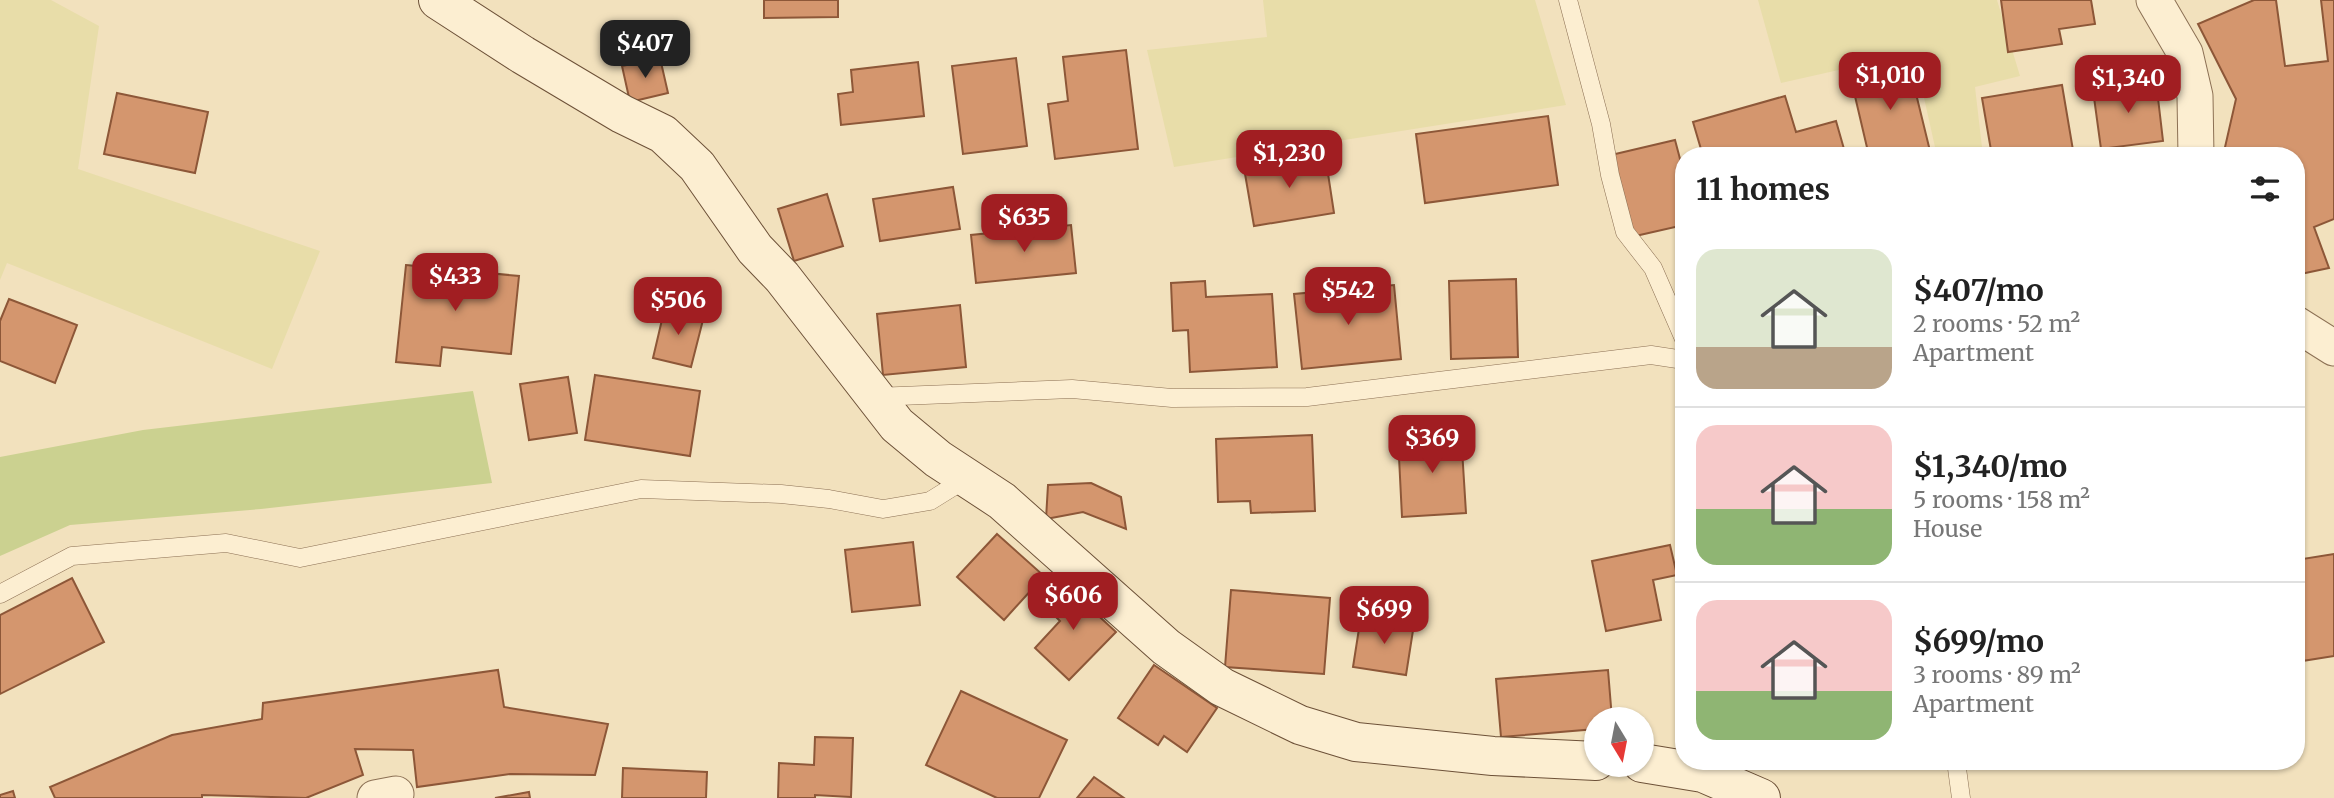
<!DOCTYPE html>
<meta charset="utf-8">
<style>
:root{--surface:#fff;--page:#f6f6f6;--text:#222;--muted:#767676;--line:#e0e0e0;--accent:#a11e22}
body{margin:0;font-family:Merriweather,serif;background:var(--page);color:var(--text);height:100vh;display:flex;flex-direction:column;font-size:26px;white-space:nowrap}
*{box-sizing:border-box;margin:0}
p{font-size:23px;color:var(--muted)}
.icon{flex:none;width:38px;height:38px;fill:none;stroke:currentColor;stroke-width:2;stroke-linecap:round;stroke-linejoin:round}
.map{position:relative;flex:1;overflow:hidden}
.details{position:absolute;left:1675px;top:147px;width:630px;height:623px;display:flex;flex-direction:column;background:var(--surface);border-radius:28px;box-shadow:0 2px 5px #0004}
.details>*{flex:none}
.needle{width:46px;rotate:170deg}
.controls{position:absolute;left:1584px;top:707px;display:grid;gap:14px}
.controls a{display:grid;place-items:center;width:70px;height:70px;border-radius:50%;background:var(--surface);box-shadow:0 2px 5px #0004;font-size:35px}
.price{position:absolute;translate:-50% -60px;padding:0 16px;border-radius:14px;background:var(--accent);color:#fff;font-size:23px;line-height:46px;filter:drop-shadow(0 2px 4px #0008)}
.price::after{content:'';position:absolute;left:50%;top:42px;width:21px;height:16px;margin-left:-10px;background:inherit;clip-path:polygon(0 0,100% 0,50% 100%)}
.price.active{background:#222;color:#fff}
ul{padding:0;list-style:none}
li{display:flex;align-items:center;gap:21px;height:175px;padding:0 21px}
li+li{border-top:2px solid var(--line)}
li span{display:grid;place-items:center;flex:none;width:196px;height:140px;border-radius:21px;color:#555}
li>.icon{margin-inline-start:auto}
span .icon{width:84px;height:84px;fill:#fffc;stroke-width:1}
li b{font-size:30px}
h2{display:flex;justify-content:space-between;align-items:center;height:84px;padding:0 21px;font-size:30px}
.map>svg:first-child{display:block}
.farmland{fill:#e8dda9}
.green{fill:#cbd190}
.building{fill:#d4966e;stroke:#8d5738;stroke-width:2}
.lines{fill:none;stroke-linecap:round;stroke-linejoin:round}
.lane-casing{stroke:#8c7054;stroke-width:19}
.street-casing{stroke:#8c7054;stroke-width:37}
.secondary-casing{stroke:#6d5138;stroke-width:40}
.lane{stroke:#fceed1;stroke-width:18}
.street{stroke:#fceed1;stroke-width:35}
.secondary{stroke:#fceed1;stroke-width:38}
</style>
<div class="map">
<svg width="2334" height="798" viewBox="0 0 2334 798">
<rect width="100%" height="100%" fill="#f2e1bd"/>
<g class="farmland">
<path d="M0,0h51l48,26 -21,143 242,82 -48,118 -265,-106 -7,17z"/>
<path d="M1263,0h272l31,105 -392,62 -27,-117 120,-13z"/>
<path d="M1758,0h239l23,76 -45,11 8,69h-46l-23,-103 -133,30z"/>
<path d="M2018,761h107l-105,6z"/>
</g>
<path class="green" d="M473,391l19,92 -231,26 -191,16 -70,31v-99l143,-27z"/>
<g class="building">
<path d="M764,0h74v17l-74,1z"/>
<path d="M2001,0h90l4,24 -36,5 3,15 -54,8z"/>
<path d="M2254,0h22l9,66 43,-5 -7,-61h13v219l-20,8 15,41 -33,7v-119h-73l13,-57 -38,-75z"/>
<path d="M1126,50l12,99 -83,10 -7,-55 20,-3 -5,-44z"/>
<path d="M660,58l8,35 -38,9 -8,-36z"/>
<path d="M1016,58l11,88 -64,8 -11,-88z"/>
<path d="M1908,61l22,90 -21,5h-40l-19,-81z"/>
<path d="M918,62l6,54 -83,9 -3,-31 15,-2 -2,-22z"/>
<path d="M2156,81l7,60 -62,8 -8,-59z"/>
<path d="M2062,85l12,71h-82l-10,-58z"/>
<path d="M117,93l91,19 -13,61 -91,-19z"/>
<path d="M1785,96l11,36 40,-11 10,35h-143l-10,-34z"/>
<path d="M1548,116l10,69 -133,18 -9,-69z"/>
<path d="M1675,140l9,34v51l-53,12 -20,-82z"/>
<path d="M1325,154l9,59 -80,13 -10,-58z"/>
<path d="M953,187l7,42 -80,12 -7,-42z"/>
<path d="M827,194l16,52 -49,15 -16,-52z"/>
<path d="M1071,225l5,48 -100,10 -5,-48z"/>
<path d="M406,265l113,11 -8,78 -69,-7 -2,19 -44,-4z"/>
<path d="M1516,279l2,78 -67,2 -2,-78z"/>
<path d="M1205,281l1,16 66,-3 5,73 -87,5 -2,-42 -15,1 -2,-48z"/>
<path d="M1394,285l7,74 -99,10 -8,-75z"/>
<path d="M9,299l68,26 -22,58 -55,-22v-40z"/>
<path d="M960,305l6,62 -83,8 -6,-61z"/>
<path d="M665,307l39,9 -13,51 -38,-9z"/>
<path d="M595,375l105,16 -10,65 -105,-16z"/>
<path d="M568,377l9,56 -48,7 -9,-56z"/>
<path d="M1461,433l5,80 -64,4 -4,-80z"/>
<path d="M1312,435l3,76 -64,2 -1,-12 -32,1 -2,-63z"/>
<path d="M1091,483l30,14 5,32 -43,-17 -37,7 2,-34z"/>
<path d="M997,534l47,42 -40,44 -47,-43z"/>
<path d="M913,542l7,63 -68,7 -7,-62z"/>
<path d="M1670,545l7,30 -24,5 8,40 -55,11 -14,-70z"/>
<path d="M2334,554v102l-38,6v-102z"/>
<path d="M72,578l32,64 -104,52v-79z"/>
<path d="M1062,582l54,50 -47,48 -34,-32 25,-27 -18,-18z"/>
<path d="M1231,590l99,8 -6,76 -99,-7z"/>
<path d="M1361,616l53,8 -8,51 -53,-8z"/>
<path d="M1154,665l63,43 -30,44 -23,-16 -6,9 -40,-27z"/>
<path d="M498,670l6,37 104,17 -13,51 -85,-1 -93,13 -4,-37 -58,-1 8,26 -57,23 -104,-3v3h-147l-5,-11 122,-52 90,-16 1,-16z"/>
<path d="M1608,670l4,49h-16v10l-95,8 -5,-58z"/>
<path d="M961,691l106,49 -28,58h-42l-71,-33z"/>
<path d="M815,737l38,1 -2,59 -36,-2v3h-37l1,-35 35,2z"/>
<path d="M623,768l84,4 -1,26h-84z"/>
<path d="M1094,777l30,21h-47z"/>
<path d="M13,791l2,7h-15v-3z"/>
<path d="M529,792l1,6h-35z"/>
</g>
<g class="lines">
<g class="lane-casing">
<g id="lane">
<path d="M1568,0l33,124 9,51 15,57 28,36 31,71"/>
<path d="M875,397l197,-8 100,9 135,-1 344,-42 33,5"/>
<path d="M0,594l72,-38 154,-13 74,15 341,-69 140,5 48,5 54,10 47,-8 37,-23"/>
<path d="M1956,761l5,37"/>
</g>
</g>
<g class="street-casing">
<g id="street">
<path d="M2154,0l31,53 10,43 1,60"/>
<path d="M2296,324l38,24"/>
<path d="M375,798l21,-4"/>
</g>
</g>
<g class="secondary-casing">
<g id="secondary">
<path d="M438,0l85,55 99,59 41,20 34,32 58,83 27,28 115,148 41,34 64,42 164,146 56,40 78,38 56,17 137,14 103,5"/>
<path d="M1642,763l61,10 58,25"/>
</g>
</g>
<use href="#lane" class="lane"/>
<use href="#street" class="street"/>
<use href="#secondary" class="secondary"/>
</g>
</svg>
<div class="controls">
<a><svg class="needle" viewBox="-14 -14 28 28"><path d="M0-13l5 13h-10z" fill="#e53935"/><path d="M0 13l5-13h-10z" fill="#767676"/></svg></a>
</div>
<b class="price active" style="left:645px;top:80px">$407</b>
<b class="price" style="left:1890px;top:112px">$1,010</b>
<b class="price" style="left:2128px;top:115px">$1,340</b>
<b class="price" style="left:1289px;top:190px">$1,230</b>
<b class="price" style="left:1024px;top:254px">$635</b>
<b class="price" style="left:455px;top:313px">$433</b>
<b class="price" style="left:1348px;top:327px">$542</b>
<b class="price" style="left:678px;top:337px">$506</b>
<b class="price" style="left:1432px;top:475px">$369</b>
<b class="price" style="left:1073px;top:632px">$606</b>
<b class="price" style="left:1384px;top:646px">$699</b>
<section class="details">
<h2>11 homes<svg class="icon" aria-label="filters" viewBox="0 0 24 24"><path d="M4 7h16M4 17h16"/><circle cx="9" cy="7" r="2"/><circle cx="15" cy="17" r="2"/></svg></h2>
<ul>
<li><span style="background:linear-gradient(#dfe7d0 70%,#b9a48a 0)"><svg class="icon" aria-label="home" viewBox="0 0 24 24"><path d="M3 11l9-7 9 7M6 9v11h12V9"/></svg></span><div><b>$407/mo</b><p>2 rooms · 52 m²</p><p>Apartment</p></div></li>
<li><span style="background:linear-gradient(#f6c9c9 60%,#8fb573 0)"><svg class="icon" aria-label="home" viewBox="0 0 24 24"><path d="M3 11l9-7 9 7M6 9v11h12V9"/></svg></span><div><b>$1,340/mo</b><p>5 rooms · 158 m²</p><p>House</p></div></li>
<li><span style="background:linear-gradient(#f6c9c9 65%,#8fb573 0)"><svg class="icon" aria-label="home" viewBox="0 0 24 24"><path d="M3 11l9-7 9 7M6 9v11h12V9"/></svg></span><div><b>$699/mo</b><p>3 rooms · 89 m²</p><p>Apartment</p></div></li>
</ul>
</section>
</div>
